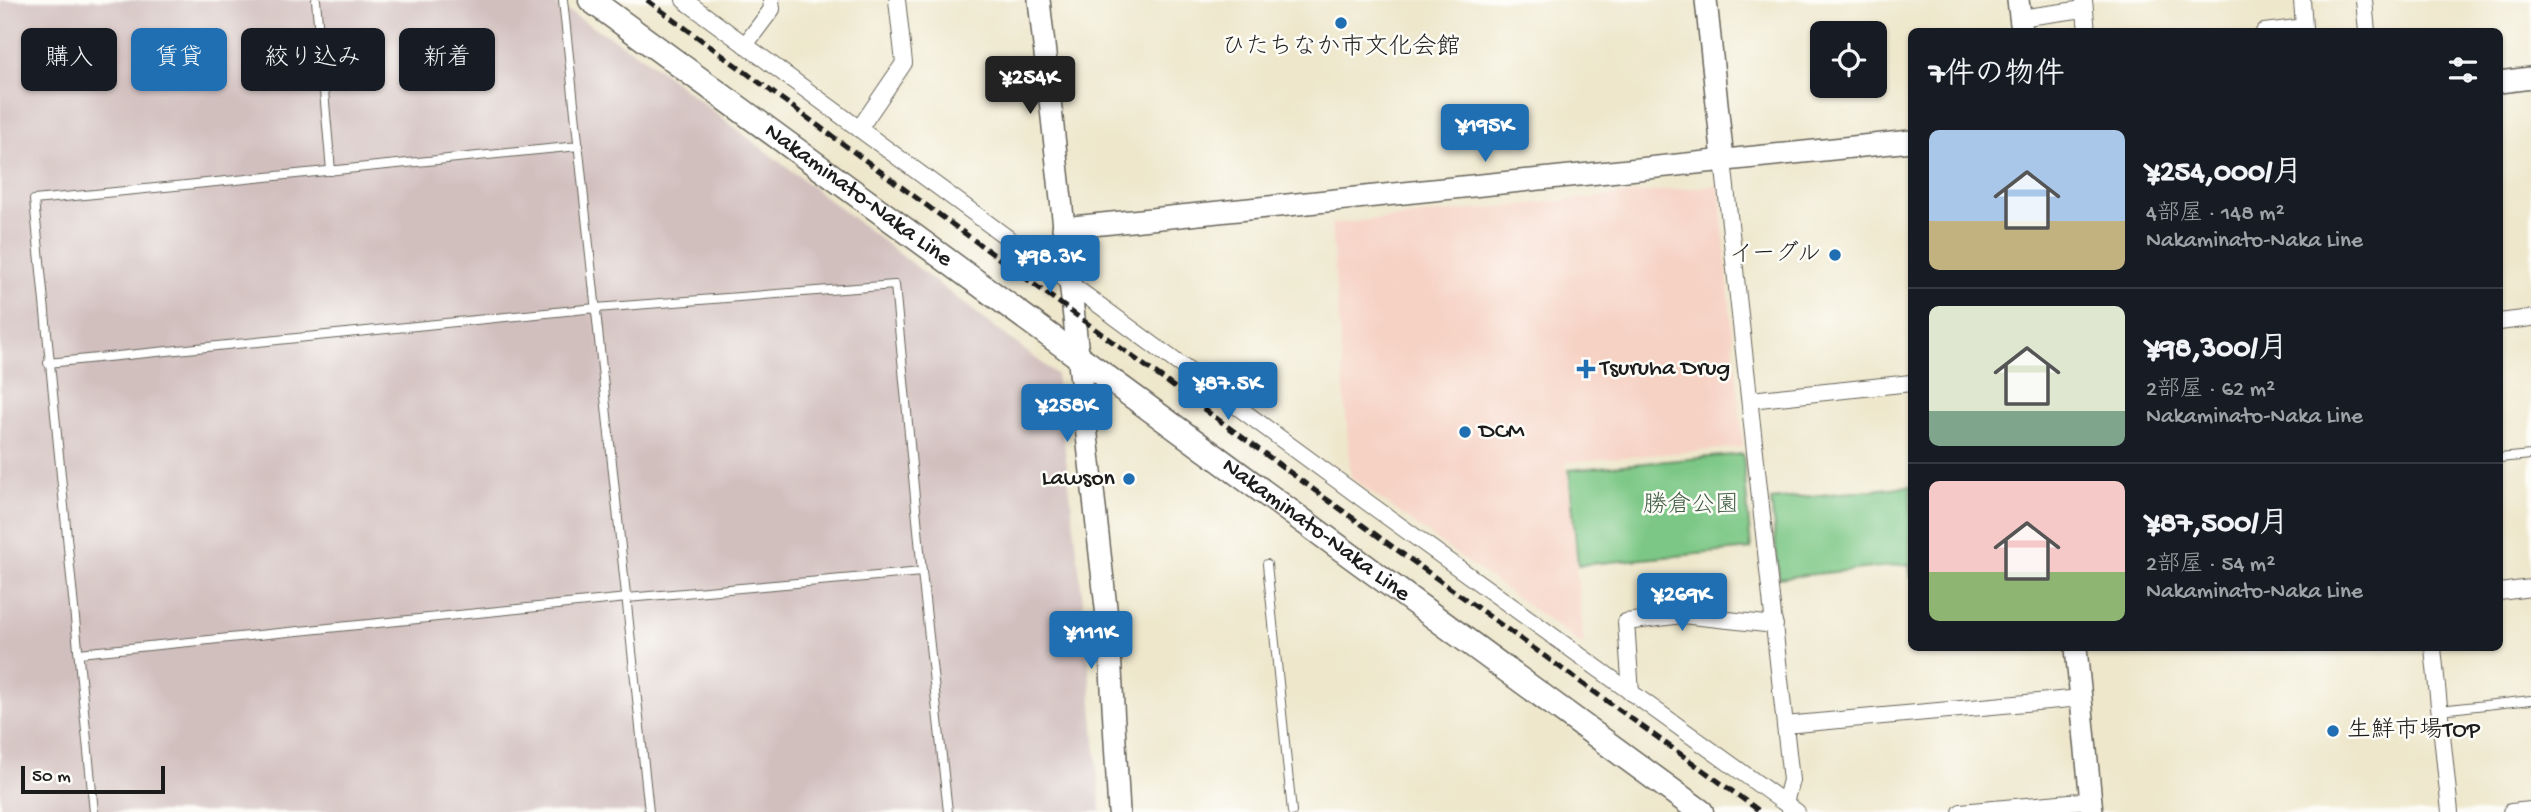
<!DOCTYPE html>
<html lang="ja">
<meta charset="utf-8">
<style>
:root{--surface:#171b24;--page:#242831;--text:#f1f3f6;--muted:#9ea1a6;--line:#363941;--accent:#1f6fb2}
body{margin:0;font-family:"Gochi Hand","Klee One",sans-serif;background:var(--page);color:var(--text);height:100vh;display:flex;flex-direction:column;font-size:26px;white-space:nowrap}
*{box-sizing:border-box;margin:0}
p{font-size:23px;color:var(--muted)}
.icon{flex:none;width:38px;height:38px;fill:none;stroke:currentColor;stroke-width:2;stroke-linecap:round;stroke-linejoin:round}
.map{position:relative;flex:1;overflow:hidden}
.sheet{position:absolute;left:1908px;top:28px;width:595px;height:623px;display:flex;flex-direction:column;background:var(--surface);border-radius:10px;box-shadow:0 2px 5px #0004}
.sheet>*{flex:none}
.guide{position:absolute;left:21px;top:28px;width:665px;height:63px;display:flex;gap:14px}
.buttons{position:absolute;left:1810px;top:21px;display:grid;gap:14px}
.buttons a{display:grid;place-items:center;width:77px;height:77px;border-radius:10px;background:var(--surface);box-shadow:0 2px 5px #0004;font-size:35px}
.scale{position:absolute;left:21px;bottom:18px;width:144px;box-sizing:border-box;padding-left:7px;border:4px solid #1c1c1c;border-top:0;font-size:19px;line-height:24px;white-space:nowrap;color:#1c1c1c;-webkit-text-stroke:5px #fdfcf7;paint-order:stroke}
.price{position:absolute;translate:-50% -60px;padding:0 16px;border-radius:7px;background:var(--accent);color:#fff;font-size:23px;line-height:46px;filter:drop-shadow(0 2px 4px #0008)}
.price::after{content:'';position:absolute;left:50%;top:42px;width:21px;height:16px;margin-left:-10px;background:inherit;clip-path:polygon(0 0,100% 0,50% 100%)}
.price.active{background:#222;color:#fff}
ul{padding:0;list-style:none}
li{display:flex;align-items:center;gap:21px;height:175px;padding:0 21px}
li+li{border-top:2px solid var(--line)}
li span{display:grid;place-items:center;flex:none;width:196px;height:140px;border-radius:10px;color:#555}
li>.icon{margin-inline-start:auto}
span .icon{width:84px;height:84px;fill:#fffc;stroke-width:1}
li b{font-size:30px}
h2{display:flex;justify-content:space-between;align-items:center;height:84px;padding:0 21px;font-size:30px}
.pill{padding:0 24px;border-radius:10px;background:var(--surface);box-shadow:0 2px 5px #0004;font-size:24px;line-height:63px}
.pill.active{background:var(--accent);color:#fff}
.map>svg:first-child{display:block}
.built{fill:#f6d2c4}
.industrial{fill:#d1bfbe}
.green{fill:#7cc785;stroke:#4c7250;stroke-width:2}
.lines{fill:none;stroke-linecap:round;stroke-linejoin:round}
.lane-casing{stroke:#66635a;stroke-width:10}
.street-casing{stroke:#66635a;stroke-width:18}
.secondary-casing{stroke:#66635a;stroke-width:24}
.primary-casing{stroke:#66635a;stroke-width:27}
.lane{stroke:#fff;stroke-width:8}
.street{stroke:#fff;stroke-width:16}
.secondary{stroke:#fff;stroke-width:21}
.primary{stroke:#fff;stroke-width:24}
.rail{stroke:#1c1c1c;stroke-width:5;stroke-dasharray:10 5;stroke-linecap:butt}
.poi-dot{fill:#1f6fb2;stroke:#fdfcf7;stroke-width:2.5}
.labels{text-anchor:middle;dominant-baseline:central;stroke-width:5;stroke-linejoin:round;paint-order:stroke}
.poi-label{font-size:24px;fill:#1c1c1c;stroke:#fdfcf7;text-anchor:start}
.street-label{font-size:24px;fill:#1c1c1c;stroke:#fdfcf7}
.park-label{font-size:24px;fill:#426046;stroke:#fdfcf7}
</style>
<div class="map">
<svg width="2531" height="812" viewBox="0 0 2531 812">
<rect width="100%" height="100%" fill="#fdfcf7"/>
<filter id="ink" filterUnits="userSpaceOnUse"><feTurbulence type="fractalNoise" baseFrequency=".0143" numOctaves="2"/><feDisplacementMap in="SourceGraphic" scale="14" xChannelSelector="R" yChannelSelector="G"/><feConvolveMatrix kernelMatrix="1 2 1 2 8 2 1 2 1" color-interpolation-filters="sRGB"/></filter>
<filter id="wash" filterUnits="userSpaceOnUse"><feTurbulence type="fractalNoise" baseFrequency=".00686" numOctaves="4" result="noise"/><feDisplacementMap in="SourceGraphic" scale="28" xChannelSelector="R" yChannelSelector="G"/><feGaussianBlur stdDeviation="1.57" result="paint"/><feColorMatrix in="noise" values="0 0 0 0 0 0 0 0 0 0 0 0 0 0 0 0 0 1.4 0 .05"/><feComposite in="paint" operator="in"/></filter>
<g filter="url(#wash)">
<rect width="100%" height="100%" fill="#eee7cc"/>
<path class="built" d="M1719,185l24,262 -177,15 18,184 -233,-168 -20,-254z"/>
<path class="industrial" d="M0,0h549l94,57 413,317 29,245 16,193h-1101z"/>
<g class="green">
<path d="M1743,454l8,95 -173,16 -9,-95z"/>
<path d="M1911,486v92l-2,-14 -130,14 -8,-78z"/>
</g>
</g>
<g filter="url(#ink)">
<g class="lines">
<g class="lane-casing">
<g id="lane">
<path d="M316,0l15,171"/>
<path d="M563,0l86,812"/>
<path d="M48,363l548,-55 299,-23 27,287"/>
<path d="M2499,458l32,-3"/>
<path d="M1267,564l25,248"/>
<path d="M79,653l548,-55 295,-26 26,240"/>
<path d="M2440,710l91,-10"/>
<path d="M94,812l-60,-612 545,-54"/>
</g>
</g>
<g class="street-casing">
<g id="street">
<path d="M684,0l687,505 426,307"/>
<path d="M2084,0l3,32"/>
<path d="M2364,0l3,32"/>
<path d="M2020,18l64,-9"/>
<path d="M2264,32l40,-5 -2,-27"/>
<path d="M745,45l27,-36 -1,-9"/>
<path d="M859,129l45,-66 -7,-63"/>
<path d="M1723,160l68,620 -6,23"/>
<path d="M2499,322l32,-4"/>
<path d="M1750,400l161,-17"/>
<path d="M2499,592l32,-4"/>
<path d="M2433,648l17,164"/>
<path d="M1631,693l-5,-71 56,-7 93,10"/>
<path d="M1785,725l296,-27"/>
<path d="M1961,812l130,-12"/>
<path d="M2511,812l20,-2"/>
</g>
</g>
<g class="secondary-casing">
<g id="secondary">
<path d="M1039,0l70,635 10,177"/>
<path d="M1706,0l17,160"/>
<path d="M2018,0l4,32"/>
<path d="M2499,82l32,-4"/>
<path d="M1063,228l848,-87"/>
<path d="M2076,648l16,164"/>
</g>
</g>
<g class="primary-casing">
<g id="primary">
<path id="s1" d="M591,0l1110,812"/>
</g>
</g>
<use href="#lane" class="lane"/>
<use href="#street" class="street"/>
<use href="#secondary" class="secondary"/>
<use href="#primary" class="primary"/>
<path class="rail" d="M647,0l678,498 436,314"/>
</g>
</g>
<g class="poi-dot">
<circle cx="1341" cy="23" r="7"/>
<circle cx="1835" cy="255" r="7"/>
<path d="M1582.5 358.5h7v7h7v7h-7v7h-7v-7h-7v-7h7z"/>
<circle cx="1465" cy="432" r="7"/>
<circle cx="1129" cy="479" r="7"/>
<circle cx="2333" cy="731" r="7"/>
</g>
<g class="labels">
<g class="poi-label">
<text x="1341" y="48" text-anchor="middle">ひたちなか市文化会館</text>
<text x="1821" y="255" text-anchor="end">イーグル</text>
<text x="1600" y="369">Tsuruha Drug</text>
<text x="1479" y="432">DCM</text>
<text x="1115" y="479" text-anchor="end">Lawson</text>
<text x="2347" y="731">生鮮市場TOP</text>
</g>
<g class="street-label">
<text stroke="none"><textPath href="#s1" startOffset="331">Nakaminato-Naka Line</textPath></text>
<text stroke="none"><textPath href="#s1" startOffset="898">Nakaminato-Naka Line</textPath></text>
</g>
<g class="park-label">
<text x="1691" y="506">勝倉公園</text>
</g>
</g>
</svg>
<div class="buttons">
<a><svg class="icon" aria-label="locate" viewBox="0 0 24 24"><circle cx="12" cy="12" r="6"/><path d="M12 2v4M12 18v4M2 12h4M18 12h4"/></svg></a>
</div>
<div class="scale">50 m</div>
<b class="price active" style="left:1030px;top:116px">¥254K</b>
<b class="price" style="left:1485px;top:164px">¥195K</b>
<b class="price" style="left:1050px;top:295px">¥98.3K</b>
<b class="price" style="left:1228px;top:422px">¥87.5K</b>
<b class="price" style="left:1067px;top:444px">¥258K</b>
<b class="price" style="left:1682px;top:633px">¥269K</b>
<b class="price" style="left:1091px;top:671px">¥111K</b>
<div class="guide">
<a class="pill">購入</a>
<a class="pill active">賃貸</a>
<a class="pill">絞り込み</a>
<a class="pill">新着</a>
</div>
<section class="sheet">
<h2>7件の物件<svg class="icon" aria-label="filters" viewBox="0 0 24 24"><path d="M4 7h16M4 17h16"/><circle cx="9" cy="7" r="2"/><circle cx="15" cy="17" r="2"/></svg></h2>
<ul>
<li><span style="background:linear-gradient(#a9c7e8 65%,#c2b280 0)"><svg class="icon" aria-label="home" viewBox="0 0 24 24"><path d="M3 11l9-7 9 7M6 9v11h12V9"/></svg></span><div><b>¥254,000/月</b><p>4部屋 · 148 m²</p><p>Nakaminato-Naka Line</p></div></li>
<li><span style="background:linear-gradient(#dfe7d0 75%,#7fa58c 0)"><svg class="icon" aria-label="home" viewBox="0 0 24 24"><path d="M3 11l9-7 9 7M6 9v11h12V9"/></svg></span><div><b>¥98,300/月</b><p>2部屋 · 62 m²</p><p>Nakaminato-Naka Line</p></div></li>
<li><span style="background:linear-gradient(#f6c9c9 65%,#8fb573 0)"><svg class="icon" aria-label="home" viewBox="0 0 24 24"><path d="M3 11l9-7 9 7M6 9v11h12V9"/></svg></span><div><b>¥87,500/月</b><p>2部屋 · 54 m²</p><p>Nakaminato-Naka Line</p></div></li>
</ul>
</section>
</div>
